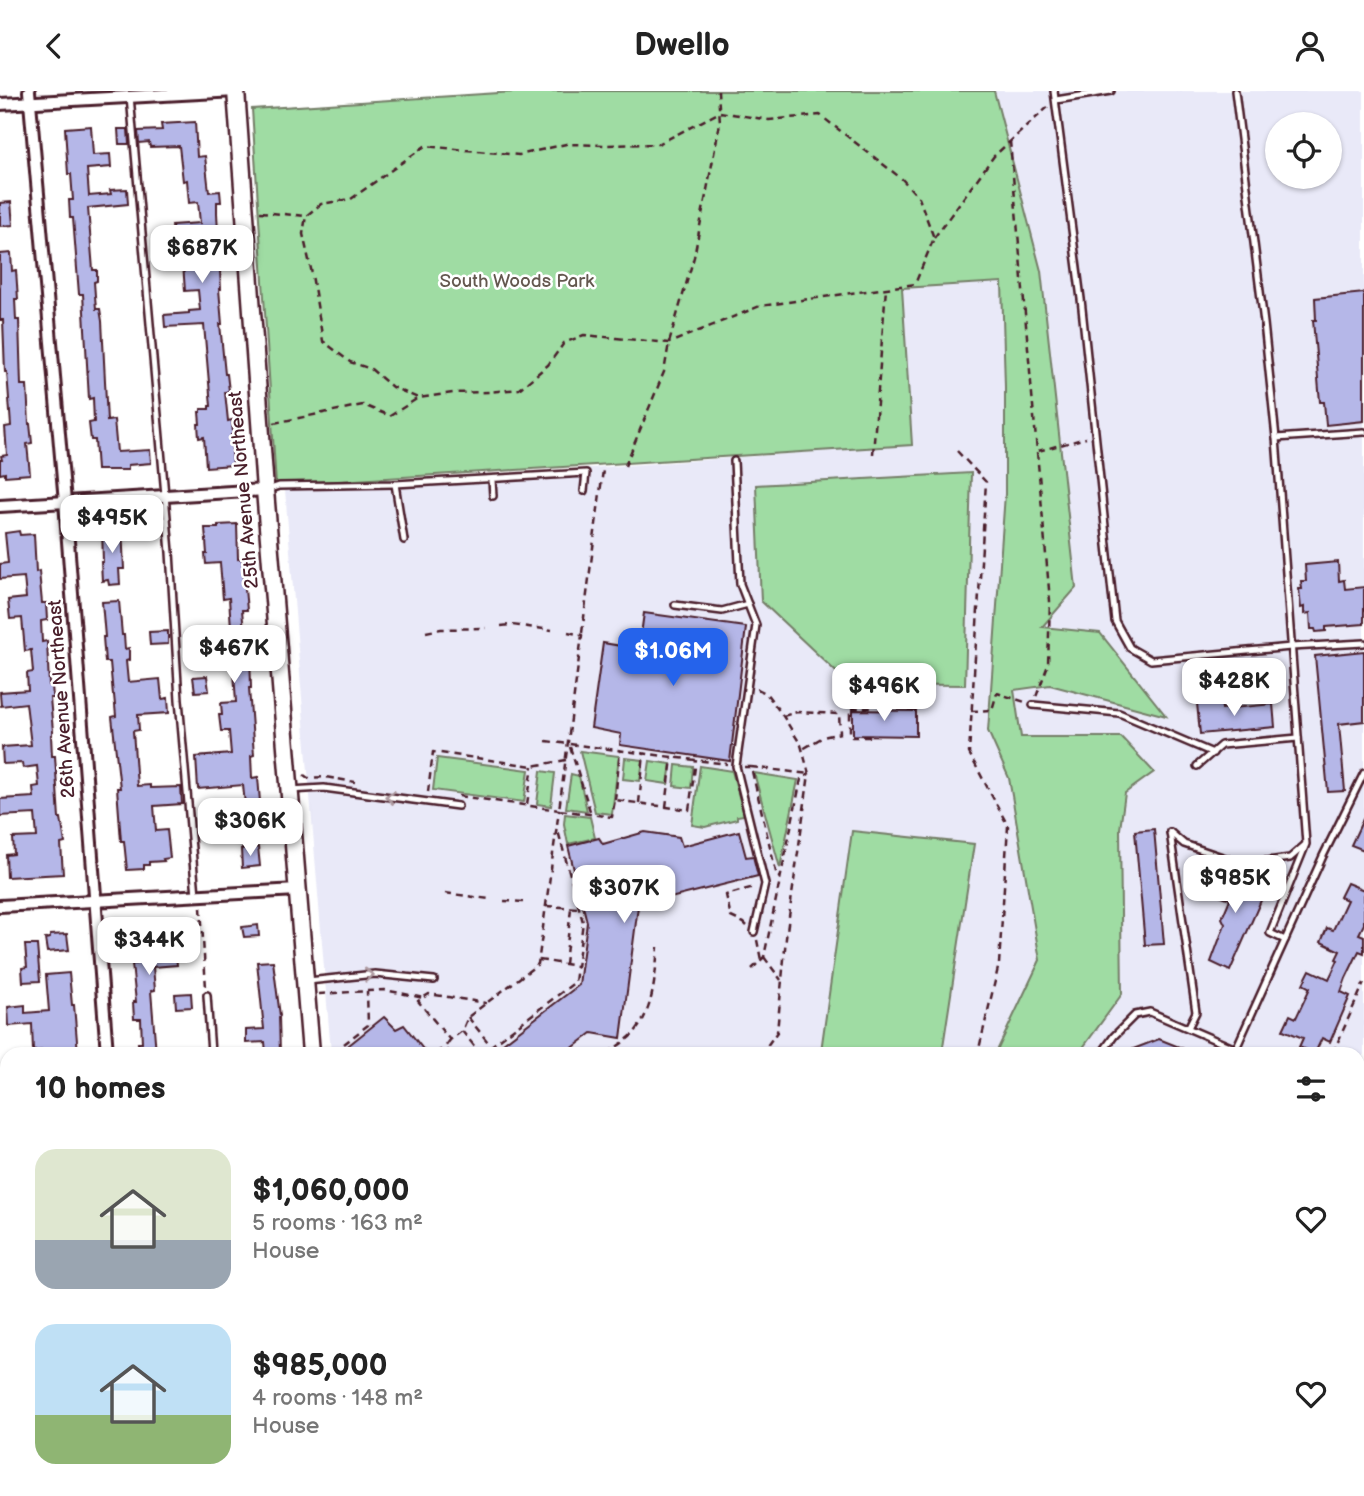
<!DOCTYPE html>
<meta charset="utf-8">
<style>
:root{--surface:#fff;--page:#f6f6f6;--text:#222;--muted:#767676;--accent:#2563eb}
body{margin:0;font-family:"Balsamiq Sans",sans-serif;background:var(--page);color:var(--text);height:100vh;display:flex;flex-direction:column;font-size:26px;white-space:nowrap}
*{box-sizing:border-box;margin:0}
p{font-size:23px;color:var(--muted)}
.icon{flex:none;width:38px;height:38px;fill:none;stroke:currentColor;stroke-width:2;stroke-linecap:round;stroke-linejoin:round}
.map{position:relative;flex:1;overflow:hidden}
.panel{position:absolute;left:0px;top:956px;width:1365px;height:450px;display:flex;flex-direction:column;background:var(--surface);border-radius:21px 21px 0 0;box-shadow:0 2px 5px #0004}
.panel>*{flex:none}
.fabs{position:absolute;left:1265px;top:21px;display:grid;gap:14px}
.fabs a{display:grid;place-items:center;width:77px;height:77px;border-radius:50%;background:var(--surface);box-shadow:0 2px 5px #0004;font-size:35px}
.price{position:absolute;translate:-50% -60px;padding:0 16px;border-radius:14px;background:#fff;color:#222;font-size:23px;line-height:46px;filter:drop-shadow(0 2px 4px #0008)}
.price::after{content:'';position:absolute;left:50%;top:42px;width:21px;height:16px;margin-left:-10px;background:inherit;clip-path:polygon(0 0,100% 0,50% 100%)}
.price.current{background:var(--accent);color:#fff}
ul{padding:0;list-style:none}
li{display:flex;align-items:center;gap:21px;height:175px;padding:0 35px}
li span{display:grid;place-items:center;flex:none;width:196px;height:140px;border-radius:21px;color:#555}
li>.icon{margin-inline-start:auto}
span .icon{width:84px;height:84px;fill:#fffc;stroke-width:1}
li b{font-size:30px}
h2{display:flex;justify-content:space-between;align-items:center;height:84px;padding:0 35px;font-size:30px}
header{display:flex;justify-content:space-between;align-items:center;height:91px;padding:0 35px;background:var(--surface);font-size:32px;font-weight:700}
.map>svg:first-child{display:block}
.built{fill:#e9e9f8;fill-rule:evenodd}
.green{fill:#9fdca3;stroke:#747e67;stroke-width:2}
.building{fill:#b5b7e8;stroke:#4a1f2b;stroke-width:2}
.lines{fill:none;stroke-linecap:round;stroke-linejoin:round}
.lane-casing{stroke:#4a1f2b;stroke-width:10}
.street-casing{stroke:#4a1f2b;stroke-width:16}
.secondary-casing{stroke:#4a1f2b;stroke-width:21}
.path{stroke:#4a1f2b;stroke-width:2.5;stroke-dasharray:7 5;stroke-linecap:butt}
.lane{stroke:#fff;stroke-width:5}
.street{stroke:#fff;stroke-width:10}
.secondary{stroke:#fff;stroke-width:16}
.oneway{stroke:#ae9aa0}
.labels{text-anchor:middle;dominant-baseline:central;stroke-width:5;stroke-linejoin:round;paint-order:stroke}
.park-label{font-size:19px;fill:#64584f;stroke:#fff}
.street-label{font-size:19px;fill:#4a1f2b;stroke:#fff}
</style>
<header><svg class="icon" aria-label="back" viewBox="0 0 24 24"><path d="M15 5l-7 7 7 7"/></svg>Dwello<svg class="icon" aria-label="person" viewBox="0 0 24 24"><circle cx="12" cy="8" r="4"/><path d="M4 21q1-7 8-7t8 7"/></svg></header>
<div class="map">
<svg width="1364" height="1405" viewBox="0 0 1364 1405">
<rect width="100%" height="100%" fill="#fff"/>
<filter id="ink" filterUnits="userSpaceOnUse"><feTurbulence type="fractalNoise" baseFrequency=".0143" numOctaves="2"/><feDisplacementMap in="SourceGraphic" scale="14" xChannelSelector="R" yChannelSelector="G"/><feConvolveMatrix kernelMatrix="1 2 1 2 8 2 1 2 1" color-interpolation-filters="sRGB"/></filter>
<g filter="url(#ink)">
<path class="built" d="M988,0h376v1405h-454l1,-7h447v-436h-1027l-46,-563 626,-45 -9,-157 99,-6zM1278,33h52v53h-52z"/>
<g class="green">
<path d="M529,0h465l47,180 35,317 -34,39 58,6 66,83 -116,-31 -36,5 7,47h100l33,35 -29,21 -5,36 2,165 -43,59h-83l44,-93 -31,-182 -21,-47 17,-237v-107l-3,-105 -100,6 10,157 -636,40 -24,-376z"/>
<path d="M971,382l-6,212 -116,-1 -88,-83 -5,-116z"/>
<path d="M580,660l39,5 -7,58 -17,-2z"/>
<path d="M437,667l92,12 -5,32 -91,-12z"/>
<path d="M625,667l18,2 -3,21 -17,-2z"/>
<path d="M650,670l21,3 -3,20 -21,-3z"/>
<path d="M676,674l17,2 -2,21 -17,-2z"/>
<path d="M700,675l32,5 12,44 -7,1v3l-32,8 -13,-2z"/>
<path d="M541,680l14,2 -4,33 -14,-2z"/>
<path d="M754,682l44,7 -18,88z"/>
<path d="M571,683l8,2 8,35 -21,-3z"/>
<path d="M565,723l25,3 5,21 -27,6 -4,-20z"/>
<path d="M852,740l122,13 -32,209h-106l-15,-2z"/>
<path d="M350,1398h561l-1,7h-560z"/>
</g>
<g class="building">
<path d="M195,31l2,35 8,-1 4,36 11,-1 1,11h-4v11l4,76h-2l3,35h-2l5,50h2l2,17 -4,1 3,29 4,-1 1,15h-2l2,30 -27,2 -2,-30 -5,1 -1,-14h2l-1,-12h2v-3h8v-3h2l-7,-81 -39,2 -1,-12 25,-2v-2l11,-1 -2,-20 -13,1 -2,-27 20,-1 -1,-25 -29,1 -1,-14 28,-2 -2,-21 -9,1 -2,-23 -4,1 -4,-35 -29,1 -1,-5 -10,1 -1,-12 24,-1 -1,-6z"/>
<path d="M91,35l2,29 17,-1 1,13 -24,2 2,27 22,-2 -1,-4 17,-1 1,15 -40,4 5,62h4v11l-3,1 2,27h4l2,12 5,100 7,-1 3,32 33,-2 1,13 -23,2v5h-31l-2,-30h-4l-2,-17 5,-1 -1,-24 -4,1 -6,-105h-4l-6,-76h-3l-1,-18h4l-2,-26h-3l-3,-46z"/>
<path d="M118,38h10l1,15h-10z"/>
<path d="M11,111l2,23 -13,1v-23z"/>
<path d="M11,162l1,18 4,-1 2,29h-3l1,21h3l2,65h6l2,39h1l2,19 -5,1 3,30 -25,2v-3l-5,1v-14h2l-1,-4 6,-1 -2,-28 6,-1 -4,-54h-2l-2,-52h-3v-66z"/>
<path d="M1364,202v128l-38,4 -2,-23h-4l-7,-82h3l-1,-22z"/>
<path d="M237,433l1,35 4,-1 5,52h-5l2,21h4l2,20 1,37h-2l5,67 -3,1 1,22 6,-1 3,37 2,-1 2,20 -17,2 -5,-50 -45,4 -2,-32 35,-3 -2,-23h-8l-2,-16h3l-1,-12 15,-1 -7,-104 -6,1 -3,-36 -14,1 -1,-10h2l-2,-26h13v-3z"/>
<path d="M122,436l2,42h-5l1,15 -11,1 -1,-5 -6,1 -1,-19h2l-1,-34z"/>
<path d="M19,440l1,4 14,-1 2,38 3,-1 3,32h4l1,17 -6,1 1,21 5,-1 2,44h3l1,13h-3l3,33h-1v4h-1l1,21h3l4,62h2l4,25 -4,1 2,30 -56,3 -1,-22 8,-1 -1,-16 24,-1 -2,-23 -35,2v-17l34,-2 -1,-10 6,-1 -2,-20 -14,2 -1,-5 -19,1 -1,-17 29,-2 -5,-42 -25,3 -1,-12v-2l28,-2 -1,-17 6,-1 -2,-22 -6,1 -3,-33 -12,1 -2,-19 18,-2 -2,-21 -24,2v-15l8,-1 -3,-30z"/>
<path d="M1338,471l1,19 5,-1 1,9 19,-2v37l-38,3v4l-10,1 -1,-3h-4l-1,-16 -6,1v-7l-3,1 -2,-19h3l-1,-8h5l-1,-16z"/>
<path d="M119,510l3,34h2l1,14 4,-1v12l-3,1 2,21 32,-3 2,20 6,-1 1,15 -31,2 1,15 -6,1 4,55 13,-1v3l31,-1 1,17 -28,2 2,25 11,-1 3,28 -7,1 1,2 -15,1v3h-5v4l-17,1 -3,-29h-3l-4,-53h3l-8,-71 4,-1 -2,-21h-1l-3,-33h-5l-2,-25h2l-3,-35z"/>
<path d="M644,522l102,14 -16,134 -110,-16 1,-11 -30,-6 12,-85 36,6z"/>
<path d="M168,540v13l-18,1 -1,-13z"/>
<path d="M1364,560v70l-25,3 6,67 -17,1 -13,-136z"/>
<path d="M207,585l2,15 -14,1 -2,-15z"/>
<path d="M1221,609l1,9 51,-5 2,23 -75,7 -3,-31z"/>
<path d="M853,619l63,1v25l-63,-1z"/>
<path d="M1364,726v33l-13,-5z"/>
<path d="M1154,738l10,115 -19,1 -10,-114z"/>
<path d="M739,740l7,26 7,-1 5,20 -120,30 -17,132 -29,-5 -26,20h-63l-5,-6 81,-62 8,-63 -19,-76 31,-8 4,6 42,-12 34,5 3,9z"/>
<path d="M258,756l2,19 -18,2 -1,-19z"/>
<path d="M1219,778l47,20 -36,82 -19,-9 14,-38 -3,-6 8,-19 -21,-8z"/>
<path d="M1347,792l17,7v34l-5,10 5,2v17l-5,-2 -13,27 -5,14 9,4 -20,46 -8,-4 -7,15h-2l-14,-6 4,-9 -20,-8 7,-15 6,3 14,-30 -7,-4 7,-14 19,9 9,-19 -2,-1 4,-8 -19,-9 6,-14 6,2 14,-30 -7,-3z"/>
<path d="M165,833l1,10h3l1,21h6l1,10 -24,2 2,23 -4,1 5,62h-17l-1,-10h4l-1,-24h-7l-1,-17h3l-4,-38h4l-2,-34 6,-1v-3z"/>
<path d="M258,834l1,11 -15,1 -2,-10z"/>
<path d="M67,843l2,16 -22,2 -2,-13 5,-1v-3z"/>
<path d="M25,854h12l3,36 -17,1 -1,-14 5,-1z"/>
<path d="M273,870l7,55 -1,1 1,36h-14l-1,-11 -19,1v-13l18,-1 -7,-67z"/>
<path d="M69,882l3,32h2l4,48h-23v-3l-22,1 -1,-27 -23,2 -1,-19 17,-2v8l24,-2 -3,-36z"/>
<path d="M191,902l1,14 -16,1 -1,-14z"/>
<path d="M384,926l12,12 8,-4 22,28h-87z"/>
<path d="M1159,948l35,14h-71z"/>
</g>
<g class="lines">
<g class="lane-casing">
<g id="lane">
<path d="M1054,0l27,208 34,322 15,27 21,12 140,-13 73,-4"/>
<path d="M1235,0l29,232 12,115 88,-6"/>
<path d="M130,5l40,456 9,148 17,195"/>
<path d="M1056,9l55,-9"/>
<path d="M1276,347l30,406 -36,89 15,7"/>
<path d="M734,370l6,123 16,41 -20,141 29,118 -11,48"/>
<path d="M492,389l1,16"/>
<path d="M395,393l9,56"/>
<path d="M267,399l12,-4 116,-2 191,-11 -2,18"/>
<path d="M675,514l47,6 26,-7"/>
<path d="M1033,614l86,8 94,40"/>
<path d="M1197,675l24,-21 77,-7"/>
<path d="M290,699l34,-2 134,18"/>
<path d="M1170,741l26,180 -8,16"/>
<path d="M1170,741l14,12 50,17h34l22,-3 15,-13"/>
<path d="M308,890l67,-7 59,6"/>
<path d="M207,904l4,58"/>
<path d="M1102,962l12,-17 21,-21 15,-3 86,37"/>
<path d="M1234,962l89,-197 41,-83"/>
<path d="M1358,1178l6,1"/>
<path d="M1358,1234l6,-12"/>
<path d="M1358,1349h6"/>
<path d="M965,1398l23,7"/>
<path d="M1313,1398l4,7"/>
<path d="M1355,1398l1,7"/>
<path d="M1084,1405l2,-7"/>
<path d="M1263,1405l2,-7"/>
</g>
</g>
<g class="street-casing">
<g id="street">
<path d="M29,0l36,411 42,551"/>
<path d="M0,13l236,-13"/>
<path d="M0,415l265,-16"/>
<path d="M0,815l298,-16"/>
<path d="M0,1218l7,-1"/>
<path d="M140,1398l1,7"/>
</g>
</g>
<g class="secondary-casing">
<g id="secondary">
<path d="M236,0l29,399 46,563"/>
<path d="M345,1398l1,7"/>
</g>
</g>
<g class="path">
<path d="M720,21l49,8 51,-5 82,64 17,19 15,40 -19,46 -155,22 -91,37 -85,-8 -20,8 -16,22 -29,24 -30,3 -36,1 -35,5 -26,-11 -21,-18 -21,-7 -27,-21 -12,-72 -8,-35 3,-18 15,-12 30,-5 74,-53 94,9 47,-11 40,1 52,-1z"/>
<path d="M1010,50l40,460 -2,64 -12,32"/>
<path d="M260,121l46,4"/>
<path d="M934,147l60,-82 54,-49"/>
<path d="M274,332l89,-18 27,11 28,-18"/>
<path d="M957,360l29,31 -17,271 39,73 -9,138 -21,89"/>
<path d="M1038,360l48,-13"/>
<path d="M873,363l13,-166"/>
<path d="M625,375l39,-94 5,-29 25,-86 26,-134 -2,-32"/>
<path d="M501,535l11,-1 40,5"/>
<path d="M426,541l15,-3 45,-1"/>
<path d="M568,541l14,3 -23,175 53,7 3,-17 74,10 7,-50"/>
<path d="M582,542l21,-163"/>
<path d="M757,598l9,4 17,23 18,29 8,29 -23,164 -9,94 -15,21"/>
<path d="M971,620l21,-1 5,-17 28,9"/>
<path d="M783,625l14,-4 42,2 1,19 -17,4 -20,12"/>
<path d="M870,646h-18l-2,-3v-24l3,-2h18l1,-23"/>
<path d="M546,650l181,23"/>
<path d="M570,656l21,67"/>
<path d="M744,676h7l25,105 4,7"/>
<path d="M751,676l58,7"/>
<path d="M304,684l4,3 17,-1 30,5"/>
<path d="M428,701l5,-40 100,14 33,-6"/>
<path d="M459,705l100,14 -21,154 -70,53 -6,14 -12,9 -32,-39 11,-7 57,9"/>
<path d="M615,709l5,-49"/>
<path d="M639,712l5,-49"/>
<path d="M527,713l6,-38"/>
<path d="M666,716l6,-49"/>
<path d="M445,802l44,6"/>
<path d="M504,810l20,1"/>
<path d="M546,815l33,2"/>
<path d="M201,816l5,81"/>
<path d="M747,835l-3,-3 -13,-6 -5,-22 28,-8"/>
<path d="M757,849l4,20"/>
<path d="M764,866l17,23"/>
<path d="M539,869l38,6"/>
<path d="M565,873l6,-56"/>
<path d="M752,878l12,-12 37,-178 8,-5"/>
<path d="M319,903l66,-4 39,8"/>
<path d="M468,926l23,29 84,-64 8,-60 -25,-91"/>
<path d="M462,940l18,22"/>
<path d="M450,949l-5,7 5,6"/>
<path d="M344,953l24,-19 -1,-34"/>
<path d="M491,955l6,7"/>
<path d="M435,962l9,-5"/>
<path d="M607,962c9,-6 20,-12 27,-20 20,-23 21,-57 24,-86"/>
<path d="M1333,962l31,-70"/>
<path d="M1358,973l6,2"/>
<path d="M1358,1097l6,3"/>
<path d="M780,1398l1,7"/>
</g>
<use href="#lane" class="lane"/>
<use href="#street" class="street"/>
<use href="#secondary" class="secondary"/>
</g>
<defs><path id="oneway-chevron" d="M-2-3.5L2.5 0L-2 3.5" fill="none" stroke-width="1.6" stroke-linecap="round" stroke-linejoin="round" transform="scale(1.75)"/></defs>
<g class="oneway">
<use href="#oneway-chevron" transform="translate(390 706) rotate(-172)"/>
<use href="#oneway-chevron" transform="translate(369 884) rotate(-2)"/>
</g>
</g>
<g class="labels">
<g class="park-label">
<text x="517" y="190">South Woods Park</text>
</g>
<g class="street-label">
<text transform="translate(244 399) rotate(-95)">25th Avenue Northeast</text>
<text transform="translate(62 608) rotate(-94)">26th Avenue Northeast</text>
</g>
</g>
</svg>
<div class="fabs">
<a><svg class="icon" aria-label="locate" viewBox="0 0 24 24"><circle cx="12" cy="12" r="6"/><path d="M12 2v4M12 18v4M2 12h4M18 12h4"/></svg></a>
</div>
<b class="price" style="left:202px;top:194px">$687K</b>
<b class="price" style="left:112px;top:464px">$495K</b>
<b class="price" style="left:234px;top:594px">$467K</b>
<b class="price current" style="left:673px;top:597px">$1.06M</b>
<b class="price" style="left:1234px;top:627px">$428K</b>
<b class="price" style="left:884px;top:632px">$496K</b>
<b class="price" style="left:250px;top:767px">$306K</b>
<b class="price" style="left:1235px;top:824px">$985K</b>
<b class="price" style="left:624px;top:834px">$307K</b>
<b class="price" style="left:149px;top:886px">$344K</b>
<section class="panel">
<h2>10 homes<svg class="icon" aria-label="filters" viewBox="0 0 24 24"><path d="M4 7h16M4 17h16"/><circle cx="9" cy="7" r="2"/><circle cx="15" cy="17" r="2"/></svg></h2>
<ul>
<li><span style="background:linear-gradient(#dfe7d0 65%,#9aa5b1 0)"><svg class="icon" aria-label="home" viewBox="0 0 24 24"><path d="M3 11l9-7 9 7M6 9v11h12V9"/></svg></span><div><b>$1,060,000</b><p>5 rooms · 163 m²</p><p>House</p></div><svg class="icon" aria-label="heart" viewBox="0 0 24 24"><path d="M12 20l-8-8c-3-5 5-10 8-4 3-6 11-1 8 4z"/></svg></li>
<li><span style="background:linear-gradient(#bfe0f5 65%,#8fb573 0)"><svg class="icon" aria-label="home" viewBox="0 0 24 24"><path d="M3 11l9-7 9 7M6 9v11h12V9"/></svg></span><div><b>$985,000</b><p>4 rooms · 148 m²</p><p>House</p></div><svg class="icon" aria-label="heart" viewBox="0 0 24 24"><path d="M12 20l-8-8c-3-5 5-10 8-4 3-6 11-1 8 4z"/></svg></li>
</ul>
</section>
</div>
